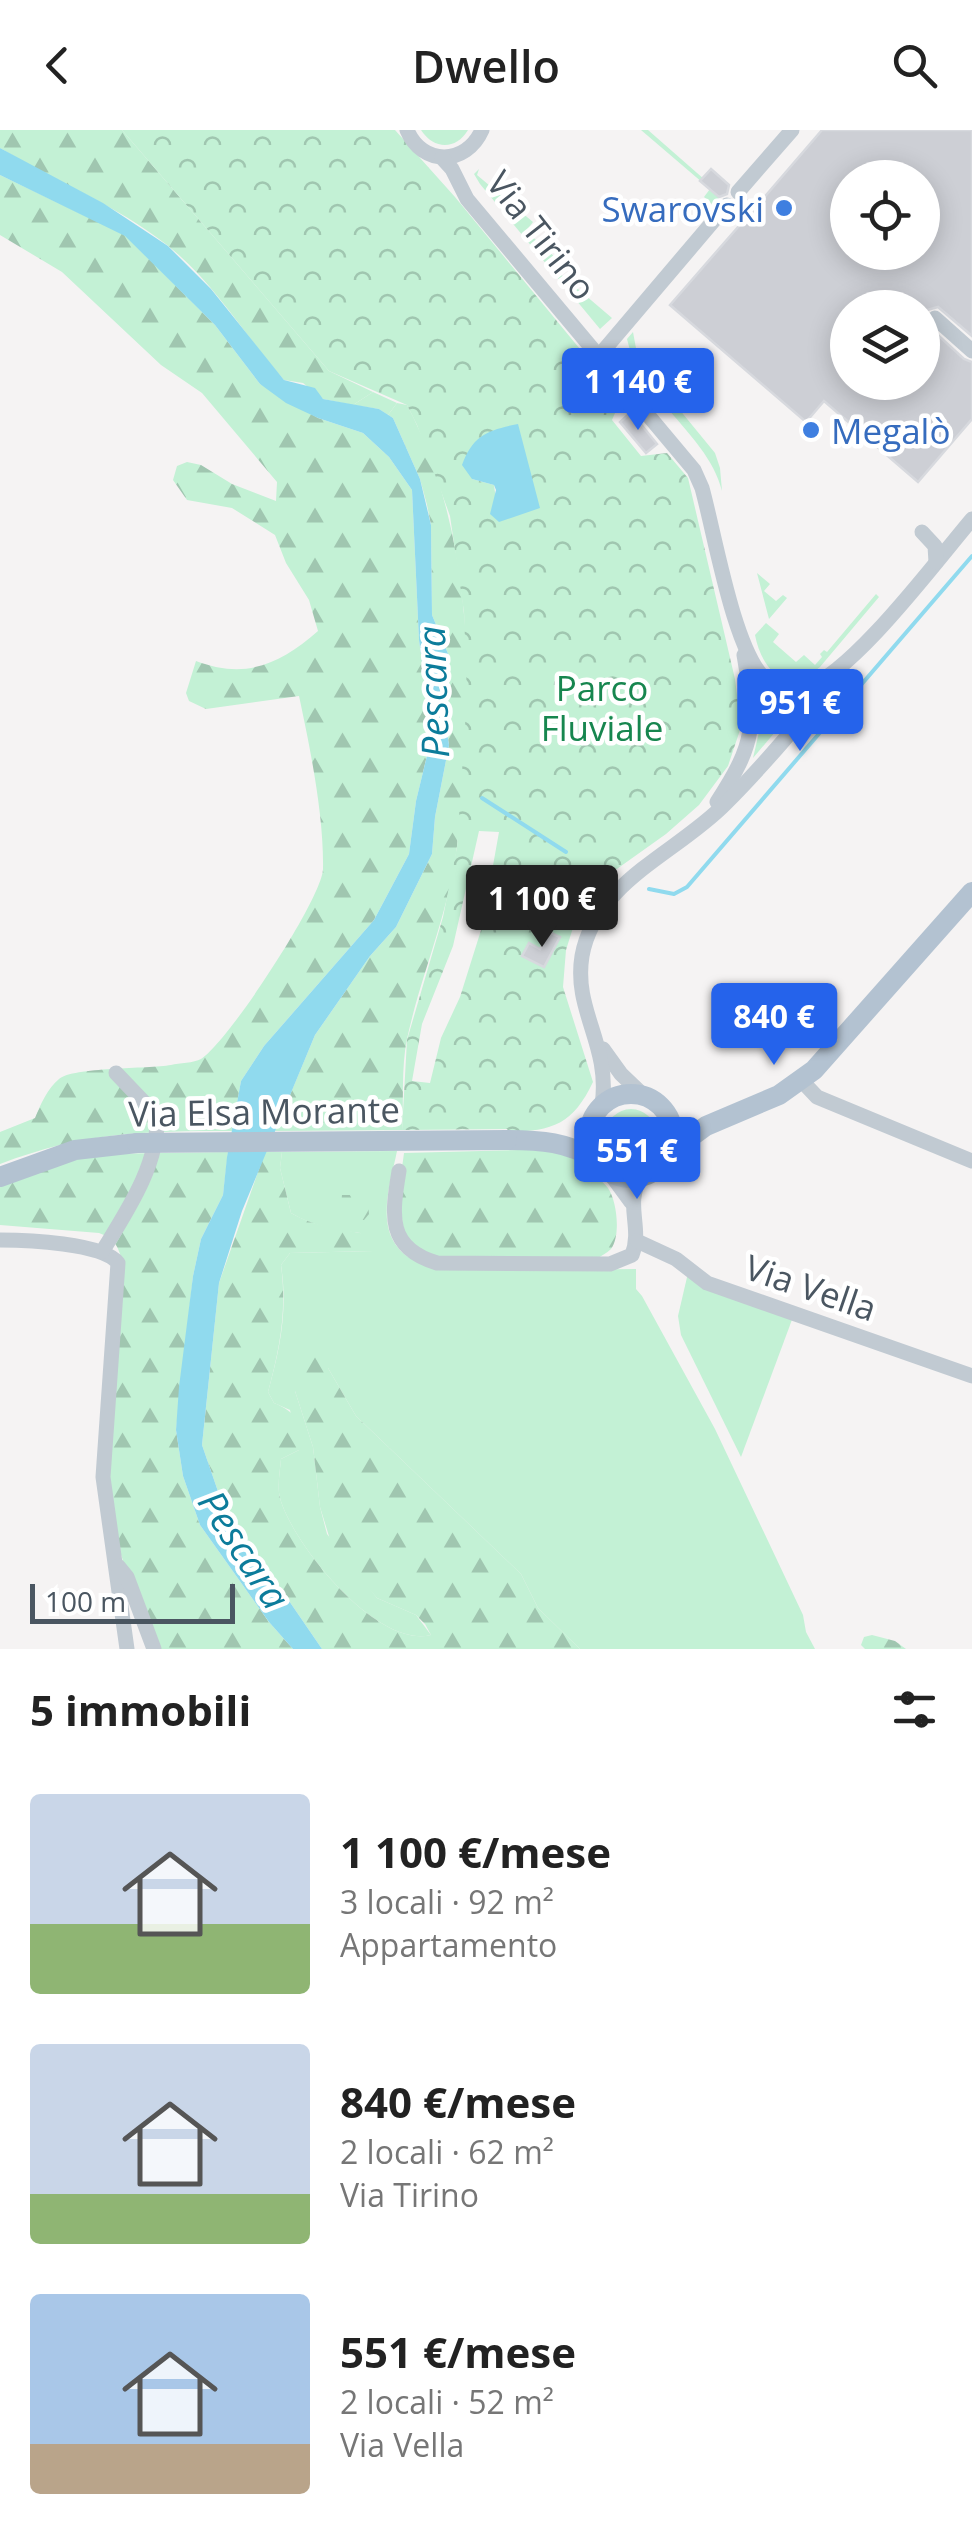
<!DOCTYPE html>
<html lang="it">
<meta charset="utf-8">
<style>
:root{--surface:#fff;--page:#f6f6f6;--text:#222;--muted:#767676;--accent:#2563eb}
body{margin:0;font-family:"Open Sans",sans-serif;background:var(--page);color:var(--text);height:100vh;display:flex;flex-direction:column;font-size:38px;white-space:nowrap}
*{box-sizing:border-box;margin:0}
p{font-size:32px;color:var(--muted)}
.icon{flex:none;width:55px;height:55px;fill:none;stroke:currentColor;stroke-width:2;stroke-linecap:round;stroke-linejoin:round}
.map{position:relative;height:1519px;overflow:hidden}
.panel{display:flex;flex-direction:column;background:var(--surface);flex:1}
.panel>*{flex:none}
.tools{position:absolute;left:830px;top:30px;display:grid;gap:20px}
.tools a{display:grid;place-items:center;width:110px;height:110px;border-radius:50%;background:var(--surface);box-shadow:0 5px 25px #0003;font-size:50px}
.scale{position:absolute;left:30px;bottom:25px;width:205px;box-sizing:border-box;padding-left:10px;border:5px solid #4a5661;border-top:0;font-size:28px;line-height:35px;white-space:nowrap;color:#4a5661;-webkit-text-stroke:8px #fff;paint-order:stroke}
.price{position:absolute;translate:-50% -85px;padding:0 22px;border-radius:10px;background:var(--accent);color:#fff;font-size:32px;line-height:65px;filter:drop-shadow(0 2px 5px #0008)}
.price::after{content:'';position:absolute;left:50%;top:60px;width:30px;height:22px;margin-left:-15px;background:inherit;clip-path:polygon(0 0,100% 0,50% 100%)}
.price.active{background:#222;color:#fff}
ul{padding:0;list-style:none}
li{display:flex;align-items:center;gap:30px;height:250px;padding:0 30px}
li span{display:grid;place-items:center;flex:none;width:280px;height:200px;border-radius:10px;color:#555}
li>.icon{margin-inline-start:auto}
span .icon{width:120px;height:120px;fill:#fffc;stroke-width:1}
li b{font-size:42px}
h2{display:flex;justify-content:space-between;align-items:center;height:120px;padding:0 30px;font-size:42px}
header{display:flex;justify-content:space-between;align-items:center;height:130px;padding:0 30px;background:var(--surface);font-size:45px;font-weight:600}
.map>svg:first-child{display:block}
.green{fill:#c3f1d5}
.forest{fill:url(#forest-firs)}
.park{fill:url(#park-crowns);fill-rule:evenodd}
.water{fill:#90daee}
.lines{fill:none;stroke-linecap:round;stroke-linejoin:round}
.stream{stroke:#90daee;stroke-width:4}
.building{fill:#cdcfd5;stroke:#d7d9de;stroke-width:2.5;fill-rule:evenodd}
.minor{stroke:#c1cad2;stroke-width:15}
.major{stroke:#b3c2d1;stroke-width:20}
.major-bridge{stroke:#b3c2d1;stroke-width:20}
.shop-dot{fill:#3f7fe0;stroke:#fff;stroke-width:4}
.labels{text-anchor:middle;dominant-baseline:central;stroke-width:9;stroke-linejoin:round;paint-order:stroke}
.shop-label{font-size:35px;fill:#366cbe;stroke:#fff;text-anchor:end}
.street-label{font-size:35px;fill:#4a5661;stroke:#fff}
.park-label{font-size:35px;fill:#17864f;stroke:#fff}
.water-label{font-size:38px;font-style:italic;fill:#0c7c9b;stroke:#fff}
</style>
<header><svg class="icon" aria-label="back" viewBox="0 0 24 24"><path d="M15 5l-7 7 7 7"/></svg>Dwello<svg class="icon" aria-label="search" viewBox="0 0 24 24"><circle cx="10" cy="10" r="6"/><path d="M15 15l6 6"/></svg></header>
<div class="map">
<svg width="972" height="1519" viewBox="0 0 972 1519">
<defs>
<pattern id="forest-firs" width="22" height="20" patternUnits="userSpaceOnUse" patternTransform="scale(2.5)"><rect width="22" height="20" fill="#c3f1d5"/><path d="M5 1l3.5 6h-7zM16 11l3.5 6h-7z" fill="#a0c6b0"/></pattern>
<pattern id="park-crowns" width="20" height="18" patternUnits="userSpaceOnUse" patternTransform="scale(2.5)"><rect width="20" height="18" fill="#c3f1d5"/><path d="M2 6a3 3 0 1 1 6 0M12 15a3 3 0 1 1 6 0" fill="none" stroke="#a0c6b0"/></pattern>
</defs>
<rect width="100%" height="100%" fill="#f5f3f3"/>
<g class="green">
<path d="M421,0h47c-12,20 -34,20 -47,0z"/>
<path d="M641,0h7l65,57 7,10 -7,8 -9,-8 6,-8z"/>
<path d="M479,39l-2,6 56,47 -7,9 30,27 -5,8 61,52 -12,11 -120,-145 -6,-10z"/>
<path d="M633,202l5,27 77,94 5,15 2,23c-8,-32 -32,-56 -53,-81l1,-8 -39,-48 -4,-15z"/>
<path d="M373,262l24,11 -9,12 -9,-6 -26,-4z"/>
<path d="M757,443l13,11 -6,7 12,10 7,-6 4,3 -18,21z"/>
<path d="M876,464l3,3 -59,70c-35,28 -58,3 -65,-32l11,-12 13,11 -6,8 23,20 8,-7 11,10 7,-8 -2,-3 4,-4 3,2z"/>
<path d="M759,563l20,9 24,-3 -50,59 7,-30z"/>
<circle cx="631" cy="1004" r="25"/>
<path d="M397,1021c-7,35 -24,81 11,106l145,13 83,-1v20l6,7 73,133 88,186 3,17 9,17h-235l-42,-41 -17,-34 -165,-158 -28,-48 -33,23 18,56 7,60 7,27 50,64 39,17 15,20c-54,14 -139,-92 -151,-137 -3,-12 0,-27 1,-39l18,-9 -9,-40 -16,-7 -6,-11c12,-44 20,-81 13,-127l9,-12 83,-2 -13,-18c-25,-3 -47,-7 -69,-20l-11,-45 2,-16z"/>
<path d="M688,1143l105,44 -52,140 -60,-122 -3,-19z"/>
</g>
<g class="forest">
<path d="M0,0h122l207,241 44,21 -20,13 -30,-6 -20,-16 -19,-3c-39,-44 -70,-98 -117,-135 -51,-40 -112,-64 -167,-97z"/>
<path d="M0,45l125,60 90,90 45,59 58,34 45,15 26,24 23,33 7,150 13,95 -16,66 -7,53 -35,66 -110,126 -23,35 -9,50c-89,0 -148,1 -232,33v-32l35,-14c5,-13 13,-30 24,-39 14,-12 89,-10 112,-14 8,-2 23,-2 30,-6 27,-17 121,-160 122,-190 1,-53 -13,-122 -24,-173l-93,13 -17,-8 -3,-8 10,-32c50,19 84,3 122,-30l-9,-31 -23,-37 -11,-28 -43,-27 -45,-8 -14,-20 4,-14 10,-4 14,3 31,19 44,17 1,-19 -75,-89 -41,-28 -99,-93 -62,-37z"/>
<path d="M397,273l10,2c68,128 69,300 50,441 -8,67 -36,128 -50,193 -6,29 -3,62 -5,91l-127,1 40,-96 55,-79 26,-29 36,-73 3,-37 14,-72 -9,-57 9,-32 -17,-41 -1,-90 -4,-20 -7,-26 -27,-61 -5,-3z"/>
<path d="M560,1019c8,4 44,32 48,39 9,13 13,48 3,61 -4,4 -9,6 -13,9l-165,1 -29,-22 -5,-47 5,-37z"/>
<path d="M228,1022l-5,43 -22,44 -8,37 -17,154 7,46 17,49 69,97 24,27h-134l-20,-41 -23,-68 -9,-68 16,-209c-5,-16 -7,-24 -24,-30l-99,-8v-38l59,-24 39,-9z"/>
<path d="M265,1022h17l-2,16 11,45c27,16 57,16 87,24l4,8 -9,6 -83,2 -9,12c6,46 -1,83 -13,127l6,11c22,9 33,23 25,47l-18,9c-1,12 -4,27 -1,39 12,45 97,151 151,137l-6,-11 -9,-9 -39,-17 -45,-52 -12,-39 -7,-60 -18,-56 -3,-21 4,-14 12,-5 8,3 12,14 28,48 165,158 17,34 42,41h-258l-100,-146 -20,-58 17,-162z"/>
<path d="M342,1065h12l14,9 1,10 -5,6c-14,-1 -24,-11 -22,-25z"/>
<path d="M872,1505l23,6 11,8h-41l-4,-4 3,-8z"/>
</g>
<path class="park" d="M122,0h273l60,67 166,202 -9,21 29,36 26,-3 21,25 47,201 6,48 -13,39 -29,39 -33,29 -66,47 -24,37 -10,32 -3,37 30,95c-20,42 -40,49 -84,50l-2,-3 -105,1 5,-90 36,-123 14,-70 10,-151 -3,-84 -14,-96 -33,-91 -10,-20 -78,-34zM518,294l-19,98 -5,-37 -22,-6zM479,701l20,1 -17,95 -22,70 -19,41 -11,45 -18,-2 10,-57 31,-78z"/>
<g class="water">
<path d="M0,18l103,55 65,43 43,43 73,91 31,8 8,11 56,10 14,9 27,61 11,46 1,90 17,41 -9,32 9,57 -14,72 -3,37 -36,73 -26,29 -55,79 -73,176 -23,72 -17,162 20,58 100,146h-29l-24,-27 -69,-97 -17,-49 -7,-46 3,-43 14,-111 8,-37 22,-44 4,-38 14,-76 23,-35 110,-126 35,-66 7,-53 16,-66 -13,-95 -7,-150 -23,-33 -26,-24 -45,-15 -32,-15 -26,-19 -45,-59 -90,-89 -125,-61z"/>
<path d="M518,294l22,84 -41,14 -9,-8 6,-24 -2,-5 -22,-6 -10,-14c11,-30 26,-35 56,-41z"/>
</g>
<g class="lines">
<g class="stream">
<path d="M482,668l84,54"/>
<path d="M649,759l25,5 13,-7 285,-331"/>
</g>
</g>
<g class="building">
<path d="M822,0h150v206l-34,-29 -11,3 -3,7 4,9 36,33 8,3v57l-54,63 -94,-81 -18,21 -136,-117 75,-86 -9,-7 2,-9 8,-3 9,8zM848,48h74v74h-74zM848,178h74v74h-74z"/>
<path d="M711,39l18,16 -2,9 -8,3 -19,-16z"/>
<path d="M631,282l26,32 -11,9 -26,-31z"/>
<path d="M549,802l11,5 -16,30 -22,-11 7,-13 11,6z"/>
</g>
<g class="lines">
<g class="minor">
<path d="M407,0c15,36 59,36 75,0"/>
<path d="M442,28l10,11 15,30 227,271 8,18c13,47 31,157 61,189 10,11 29,15 43,11 47,-15 131,-128 166,-169"/>
<path d="M738,62l54,-62"/>
<path d="M935,188l37,33"/>
<path d="M598,227l129,-152"/>
<path d="M922,402l13,14 1,16"/>
<path d="M717,672c39,-60 39,-77 27,-147"/>
<path d="M603,919l18,25 23,22"/>
<path d="M801,950l16,17 155,64"/>
<path d="M602,975c9,-60 -29,-94 -20,-149 13,-74 95,-103 143,-152 41,-41 79,-87 116,-132"/>
<path d="M399,1041c-7,43 -13,77 38,92l173,1 22,-9c11,-29 -8,-49 9,-79"/>
<path d="M609,1042l22,30"/>
<path d="M0,1110c26,0 103,3 118,23l-15,214 24,172"/>
<path d="M637,1111l39,18 31,24 265,93"/>
<path d="M102,1122c25,-41 57,-88 55,-136l-41,-43"/>
<path d="M118,1436l9,11 27,72"/>
</g>
<g class="major">
<circle cx="631" cy="1006" r="42"/>
<path d="M507,1010c34,0 61,2 90,20"/>
<path d="M669,1023l37,-27 73,-31 35,-25 158,-178"/>
<path d="M0,1047l75,-27 62,-7"/>
</g>
<path class="major-bridge" d="M137,1013l370,-3"/>
</g>
<g class="shop-dot">
<circle cx="784" cy="78" r="10"/>
<circle cx="811" cy="300" r="10"/>
</g>
<g class="labels">
<g class="shop-label">
<text x="764" y="78">Swarovski</text>
<text x="831" y="300" text-anchor="start">Megalò</text>
</g>
<g class="street-label">
<text transform="translate(542 105) rotate(52)">Via Tirino</text>
<text transform="translate(264 981) rotate(-1)">Via Elsa Morante</text>
<text transform="translate(811 1157) rotate(19)">Via Vella</text>
</g>
<g class="park-label">
<text x="602" y="557">Parco<tspan x="602" dy="40">Fluviale</tspan></text>
</g>
<g class="water-label">
<text transform="translate(432 562) rotate(-92)">Pescara</text>
<text transform="translate(245 1419) rotate(57)">Pescara</text>
</g>
</g>
</svg>
<div class="tools">
<a><svg class="icon" aria-label="locate" viewBox="0 0 24 24"><circle cx="12" cy="12" r="6"/><path d="M12 2v4M12 18v4M2 12h4M18 12h4"/></svg></a>
<a><svg class="icon" aria-label="layers" viewBox="0 0 24 24"><path d="M12 4l9 5-9 5-9-5zM3 14l9 5 9-5"/></svg></a>
</div>
<div class="scale">100 m</div>
<b class="price" style="left:638px;top:303px">1 140 €</b>
<b class="price" style="left:800px;top:624px">951 €</b>
<b class="price active" style="left:542px;top:820px">1 100 €</b>
<b class="price" style="left:774px;top:938px">840 €</b>
<b class="price" style="left:637px;top:1072px">551 €</b>
</div>
<section class="panel">
<h2>5 immobili<svg class="icon" aria-label="filters" viewBox="0 0 24 24"><path d="M4 7h16M4 17h16"/><circle cx="9" cy="7" r="2"/><circle cx="15" cy="17" r="2"/></svg></h2>
<ul>
<li><span style="background:linear-gradient(#c9d6e8 65%,#8fb573 0)"><svg class="icon" aria-label="home" viewBox="0 0 24 24"><path d="M3 11l9-7 9 7M6 9v11h12V9"/></svg></span><div><b>1 100 €/mese</b><p>3 locali · 92 m²</p><p>Appartamento</p></div></li>
<li><span style="background:linear-gradient(#c9d6e8 75%,#8fb573 0)"><svg class="icon" aria-label="home" viewBox="0 0 24 24"><path d="M3 11l9-7 9 7M6 9v11h12V9"/></svg></span><div><b>840 €/mese</b><p>2 locali · 62 m²</p><p>Via Tirino</p></div></li>
<li><span style="background:linear-gradient(#a9c7e8 75%,#b9a48a 0)"><svg class="icon" aria-label="home" viewBox="0 0 24 24"><path d="M3 11l9-7 9 7M6 9v11h12V9"/></svg></span><div><b>551 €/mese</b><p>2 locali · 52 m²</p><p>Via Vella</p></div></li>
</ul>
</section>
